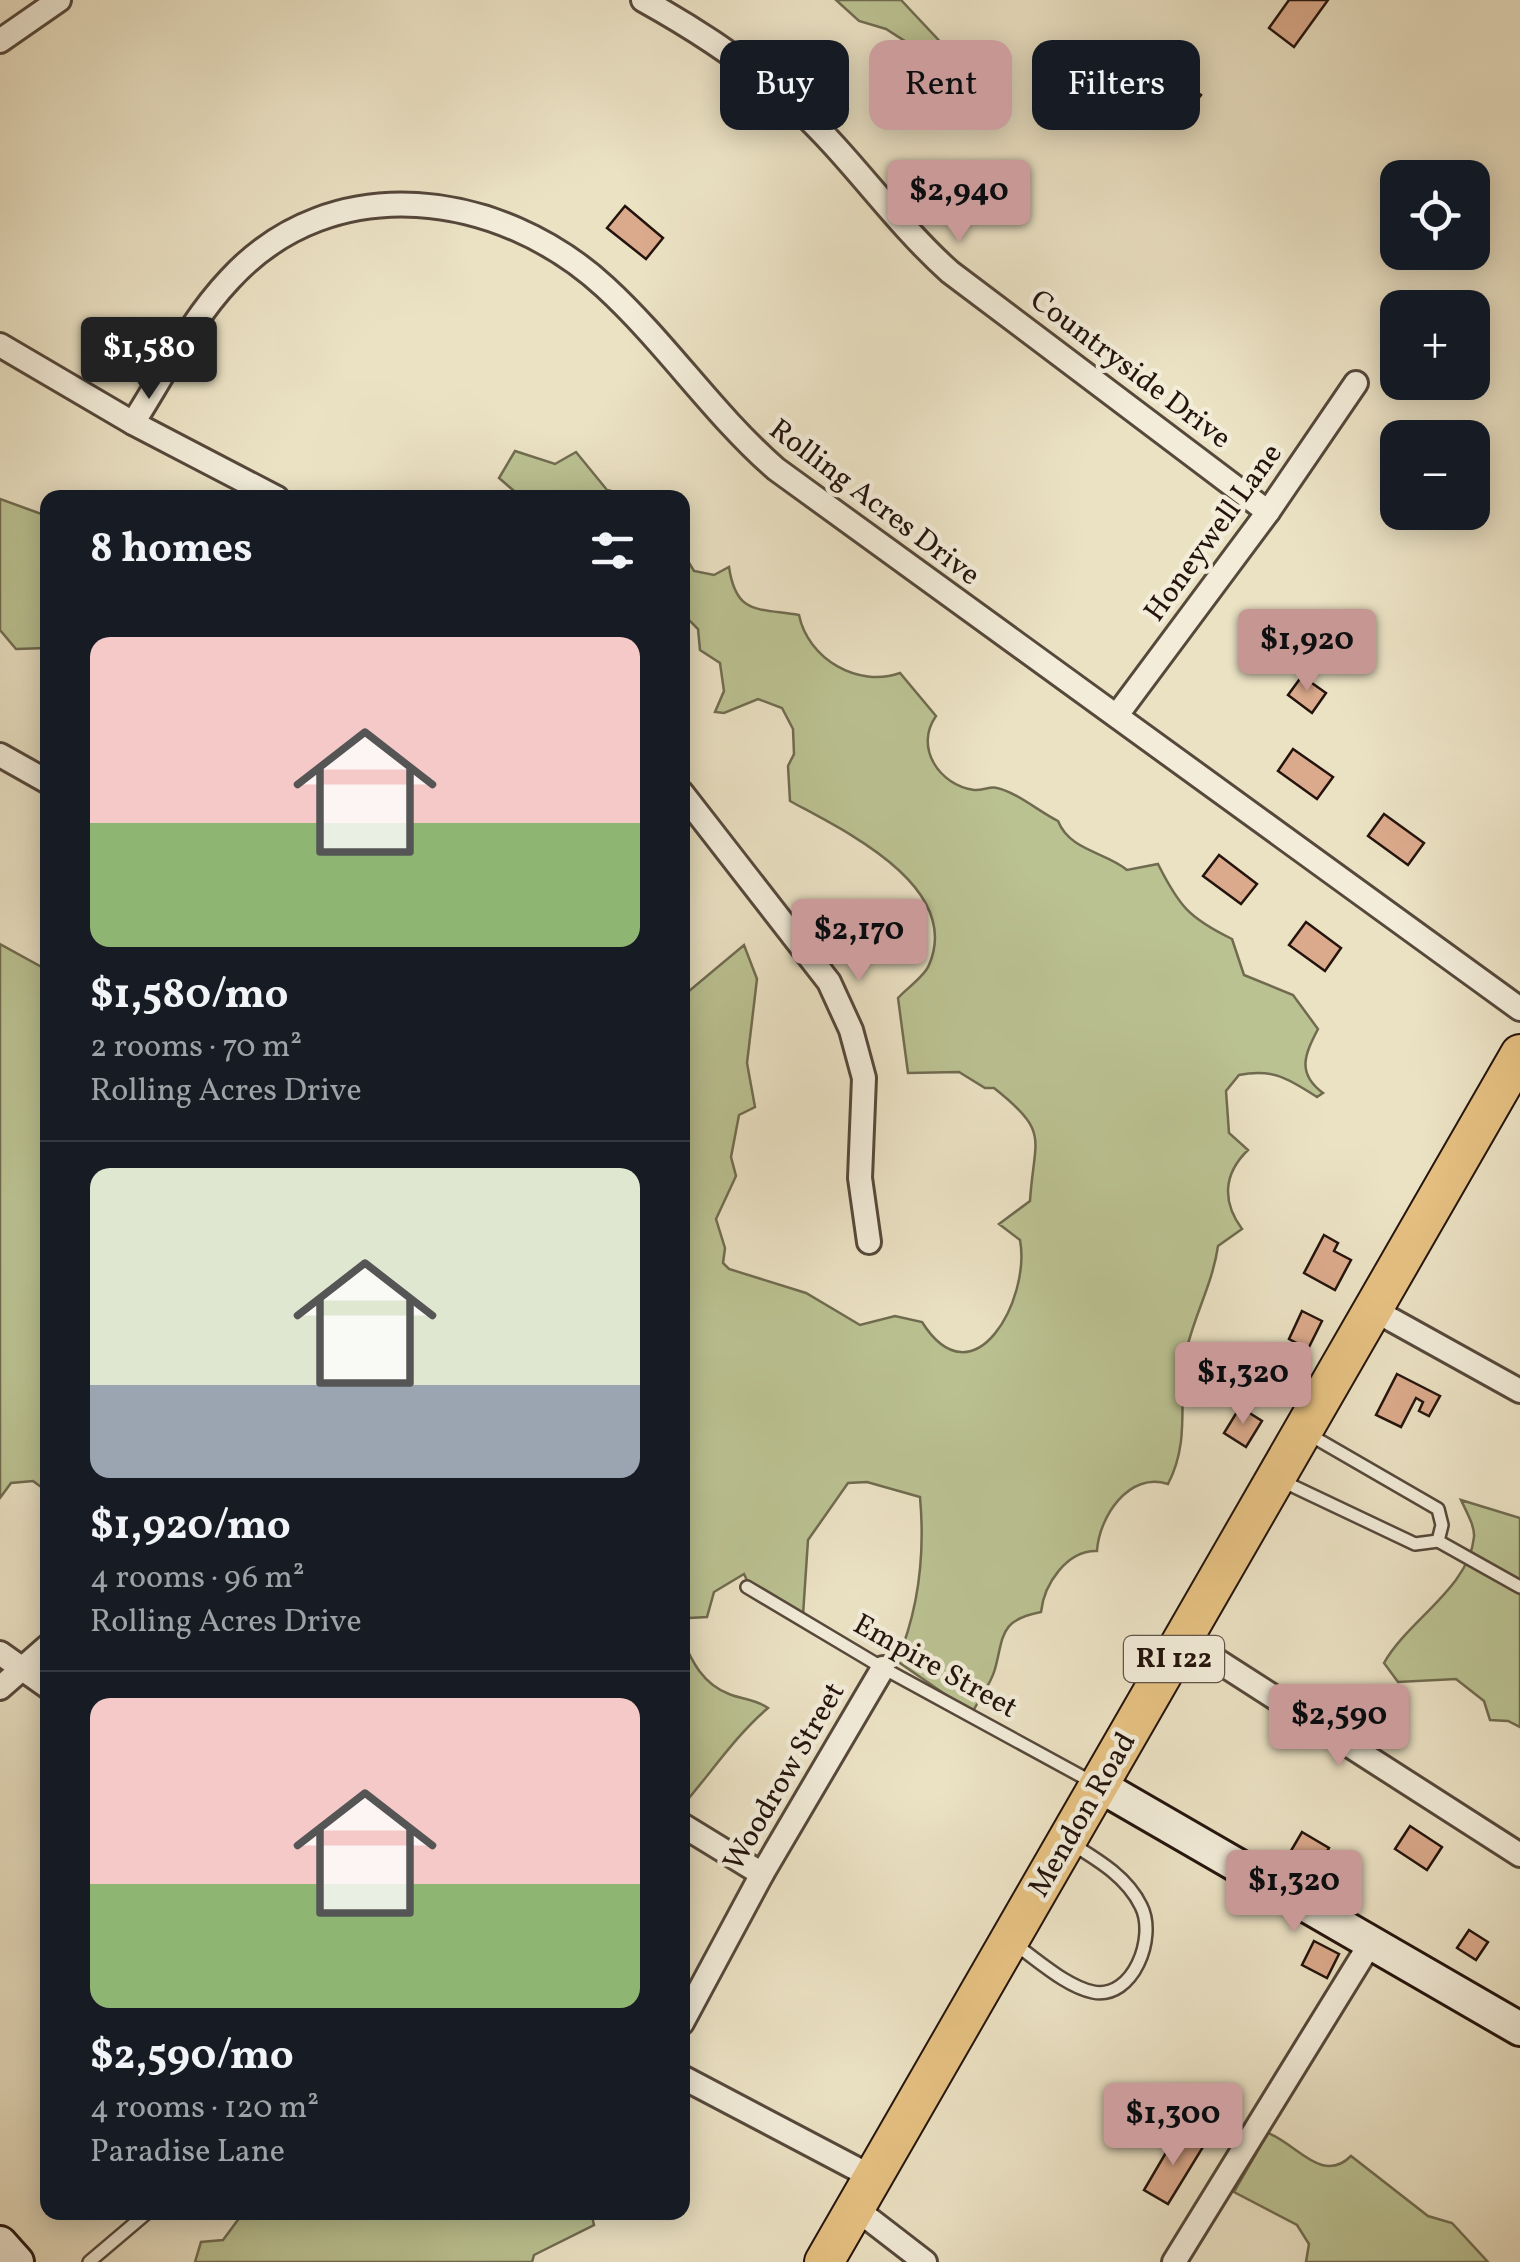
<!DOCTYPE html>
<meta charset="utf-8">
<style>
:root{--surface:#171b24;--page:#20242c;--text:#f1f3f6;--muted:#9ea1a6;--line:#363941;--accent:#c59692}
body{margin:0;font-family:Vollkorn,serif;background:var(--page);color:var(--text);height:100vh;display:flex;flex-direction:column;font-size:38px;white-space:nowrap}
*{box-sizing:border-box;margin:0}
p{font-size:32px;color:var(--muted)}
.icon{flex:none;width:55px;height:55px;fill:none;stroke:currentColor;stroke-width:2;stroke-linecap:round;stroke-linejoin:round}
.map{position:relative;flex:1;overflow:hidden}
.details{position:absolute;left:40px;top:490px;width:650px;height:1730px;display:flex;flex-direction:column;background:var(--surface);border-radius:20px;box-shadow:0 5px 25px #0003}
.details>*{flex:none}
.guide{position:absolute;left:720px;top:40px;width:650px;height:90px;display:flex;gap:20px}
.controls{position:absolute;left:1380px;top:160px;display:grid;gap:20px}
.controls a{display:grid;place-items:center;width:110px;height:110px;border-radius:20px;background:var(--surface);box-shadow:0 5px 25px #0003;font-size:50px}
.price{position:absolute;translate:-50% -85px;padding:0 22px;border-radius:10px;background:var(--accent);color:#111;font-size:32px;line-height:65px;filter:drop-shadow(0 2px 5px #0008)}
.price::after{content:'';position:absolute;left:50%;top:60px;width:30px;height:22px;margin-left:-15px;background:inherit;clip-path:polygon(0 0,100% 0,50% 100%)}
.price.current{background:#222;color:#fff}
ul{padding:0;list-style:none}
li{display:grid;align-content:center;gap:20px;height:530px;padding:0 50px}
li+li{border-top:2px solid var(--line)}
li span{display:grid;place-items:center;height:310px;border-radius:20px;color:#555}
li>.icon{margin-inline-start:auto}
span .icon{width:180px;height:180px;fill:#fffc;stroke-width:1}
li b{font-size:42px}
h2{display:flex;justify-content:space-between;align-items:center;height:120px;padding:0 50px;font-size:42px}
.tag{padding:0 35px;border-radius:20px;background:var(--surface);box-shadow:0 5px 25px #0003;font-size:35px;line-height:90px}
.tag.current{background:var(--accent);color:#111}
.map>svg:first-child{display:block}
.green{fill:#bbc292;stroke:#706b50;stroke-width:2.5}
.building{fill:#dbaa8c;stroke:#24140d;stroke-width:2.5}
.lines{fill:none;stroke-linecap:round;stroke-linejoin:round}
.lane-casing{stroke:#56483b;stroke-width:16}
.street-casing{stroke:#56483b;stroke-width:28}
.secondary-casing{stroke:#24140d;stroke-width:38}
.primary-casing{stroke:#24140d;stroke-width:42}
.lane{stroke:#f2ecd9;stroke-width:11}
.street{stroke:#f2ecd9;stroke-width:22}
.secondary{stroke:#f2ecd9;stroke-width:32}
.primary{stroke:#e6c182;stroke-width:38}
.labels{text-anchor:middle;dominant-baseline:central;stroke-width:9;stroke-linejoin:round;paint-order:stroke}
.shield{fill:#f2ecd9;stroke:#62554a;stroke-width:2.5}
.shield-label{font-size:28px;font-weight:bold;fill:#24140d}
.street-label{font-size:30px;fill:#24140d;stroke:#f2ecd9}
</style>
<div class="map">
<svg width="1520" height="2262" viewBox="0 0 1520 2262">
<rect width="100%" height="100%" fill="#ebe2c4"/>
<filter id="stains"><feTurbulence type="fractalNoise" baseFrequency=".002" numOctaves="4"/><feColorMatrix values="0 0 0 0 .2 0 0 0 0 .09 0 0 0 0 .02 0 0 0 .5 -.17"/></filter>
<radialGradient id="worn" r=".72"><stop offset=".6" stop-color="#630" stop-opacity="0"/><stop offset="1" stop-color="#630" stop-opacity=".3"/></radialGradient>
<g class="green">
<path d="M836,0h65l62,66 23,1 1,28 -19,2 -18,-5 2,-10 -10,-17 -56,-36 -27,-8z"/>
<path d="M515,451l40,13 21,-12 31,38 29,7h-115l-22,-19z"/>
<path d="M0,499l47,17v132l-31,1 -16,-19z"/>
<path d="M683,553l11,18 20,4 15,-8c7,48 28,41 70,48 9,44 59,73 101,58l36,43c-22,31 3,69 38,74 8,1 16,-4 23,-2 19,4 43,24 61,33 12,30 48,31 69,49l31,-6c21,42 31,54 74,75l12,36 49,20 25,34c-13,25 -22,44 5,64l-6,4c-28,-18 -44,-29 -78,-22l-13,16 3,42 19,17c-25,24 -26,52 -6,79l-24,17c-5,35 -21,64 -30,98 -13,49 5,92 -20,140 -39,-13 -69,33 -71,67 -30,-1 -53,33 -56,61 -42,8 -37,24 -46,57 -4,15 -16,30 -23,44l-75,-52c22,-52 28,-108 23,-164l-53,-15 -19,1 -40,57 -5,75 -51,-24 -8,-17 -30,18 -7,25 -18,1 -6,11v-633l61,-51 13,34 -10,84 8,44 -16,8 -8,42 5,19 -20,43 9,29 -2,15 6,6 77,24 54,32 35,-9 27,6c52,82 109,-23 98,-82l-21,-16 31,-23c4,-64 21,-68 -36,-113h-9l-26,-16 -51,1 -10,-75c9,-10 27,-22 31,-33 34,-79 -86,-135 -139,-164l-2,-35 6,-12 -1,-25 -11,-21 -24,-9 -34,14 -9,-1 9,-21 -4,-28 -20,-13 -2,-21 -15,-15z"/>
<path d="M0,944l47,26 1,522 -15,-11 -22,2 -11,15z"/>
<path d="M1461,1500l59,18v209l-12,-6 -18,-1 -6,-19 -28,-22 -58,3 -14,-19c24,-43 85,-75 90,-126 1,-11 -8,-26 -13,-37z"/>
<path d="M682,1638c10,24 21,46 47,56 15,6 26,5 39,14 -32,27 -57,65 -85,97z"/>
<path d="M1268,2133c28,10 54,52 83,23l77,60 24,7 36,39h-182l3,-18 -12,-19 -63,-33z"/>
<path d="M591,2212l3,13 -60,30 -2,7h-337l6,-20 22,-2 20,-27z"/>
</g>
<g class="building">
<path d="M1289,0h39l-34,47 -25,-19z"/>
<path d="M1162,66l39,29 -17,22 -39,-29z"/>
<path d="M625,206l38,32 -17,21 -39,-31z"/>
<path d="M1302,676l24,17 -14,20 -24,-18z"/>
<path d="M1293,749l40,28 -16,22 -39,-28z"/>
<path d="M1384,814l40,29 -16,22 -40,-29z"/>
<path d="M1219,855l38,29 -16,20 -38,-28z"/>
<path d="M1306,922l35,26 -16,23 -36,-26z"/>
<path d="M1324,1235l14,8 -4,8 17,9 -16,30 -31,-17z"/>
<path d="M1302,1311l20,10 -14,28 -19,-10z"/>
<path d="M1397,1374l43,22 -11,20 -10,-5 4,-9 -7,-4 -15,29 -25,-12z"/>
<path d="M1240,1407l22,14 -16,26 -22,-14z"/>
<path d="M1366,1693l18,13 -16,24 -19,-13z"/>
<path d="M1410,1826l32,21 -15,23 -32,-21z"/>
<path d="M1302,1832l27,16 -20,34 -27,-16z"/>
<path d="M1469,1930l19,12 -12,18 -19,-12z"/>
<path d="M1314,1941l25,13 -12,24 -25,-13z"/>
<path d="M1178,2132l25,15 -35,57 -24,-14z"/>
</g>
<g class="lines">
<g class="lane-casing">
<g id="lane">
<path d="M1310,1435l128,74 4,16 -4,16"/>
<path d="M1280,1480l135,64 23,-3 82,46"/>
<path d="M747,1587l136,81 209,114"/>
<path d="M1013,1943c24,16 52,43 80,49 40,8 64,-55 48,-86 -14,-29 -43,-46 -69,-62"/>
<path d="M89,2262l59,-50"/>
</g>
</g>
<g class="street-casing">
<g id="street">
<path d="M643,0c54,30 108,65 153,107 56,51 97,114 154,165l318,240"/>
<path d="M0,41l59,-41"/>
<path d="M0,345l133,78 144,75"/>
<path d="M133,423c30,-47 58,-103 97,-144 103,-112 271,-88 375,8 62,57 108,127 171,182l744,540"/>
<path d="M1117,715l151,-203 88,-129"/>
<path d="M0,755l48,27"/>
<path d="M682,793l147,189 22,48 13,48 -4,100 9,64"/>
<path d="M1374,1310l146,81"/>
<path d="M1185,1640l335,215"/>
<path d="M0,1653l48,34"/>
<path d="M0,1688l48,-42"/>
<path d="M682,1825l80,49"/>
<path d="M682,2023l80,-149 121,-206"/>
<path d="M682,2077l190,100"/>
<path d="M855,2208l70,54"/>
<path d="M1174,2262l196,-318"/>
</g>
</g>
<g class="secondary-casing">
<g id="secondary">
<path d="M1100,1786l420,243"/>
<path d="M0,2243l17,19"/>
</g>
</g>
<g class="primary-casing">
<path id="primary" d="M824,2262l696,-1208"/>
</g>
<use href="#lane" class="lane"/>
<use href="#street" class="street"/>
<use href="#secondary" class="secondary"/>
<use href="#primary" class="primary"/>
</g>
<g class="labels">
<rect class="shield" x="1124" y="1636" width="100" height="46" rx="8"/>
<g class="shield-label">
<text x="1174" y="1659">RI 122</text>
</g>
<g class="street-label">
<text transform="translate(1130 370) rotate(37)">Countryside Drive</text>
<text transform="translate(874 503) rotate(37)">Rolling Acres Drive</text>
<text transform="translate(1214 533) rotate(-54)">Honeywell Lane</text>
<text transform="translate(935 1667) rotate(29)">Empire Street</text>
<text transform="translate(785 1777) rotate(-60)">Woodrow Street</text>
<text transform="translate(1083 1815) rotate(-60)">Mendon Road</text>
</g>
</g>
<rect width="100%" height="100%" filter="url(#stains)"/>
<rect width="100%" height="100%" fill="url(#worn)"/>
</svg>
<div class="controls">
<a><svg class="icon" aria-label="locate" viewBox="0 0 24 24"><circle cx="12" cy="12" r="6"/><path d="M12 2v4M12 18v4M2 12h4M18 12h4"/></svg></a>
<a>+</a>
<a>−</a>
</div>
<b class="price" style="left:959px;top:245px">$2,940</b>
<b class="price current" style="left:149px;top:402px">$1,580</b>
<b class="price" style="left:1307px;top:694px">$1,920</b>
<b class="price" style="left:859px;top:984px">$2,170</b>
<b class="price" style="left:1243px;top:1427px">$1,320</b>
<b class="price" style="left:1339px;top:1769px">$2,590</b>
<b class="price" style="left:1294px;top:1935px">$1,320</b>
<b class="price" style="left:1173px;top:2168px">$1,300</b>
<div class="guide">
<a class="tag">Buy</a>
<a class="tag current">Rent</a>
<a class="tag">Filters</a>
</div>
<section class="details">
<h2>8 homes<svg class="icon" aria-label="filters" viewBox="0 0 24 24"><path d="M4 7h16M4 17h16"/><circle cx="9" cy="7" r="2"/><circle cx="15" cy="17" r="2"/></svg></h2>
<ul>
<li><span style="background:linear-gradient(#f6c9c9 60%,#8fb573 0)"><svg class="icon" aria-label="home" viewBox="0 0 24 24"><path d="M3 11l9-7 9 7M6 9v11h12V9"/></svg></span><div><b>$1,580/mo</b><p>2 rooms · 70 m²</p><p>Rolling Acres Drive</p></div></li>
<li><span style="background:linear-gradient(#dfe7d0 70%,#9aa5b1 0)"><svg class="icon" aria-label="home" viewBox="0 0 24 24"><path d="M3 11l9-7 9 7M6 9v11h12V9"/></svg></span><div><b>$1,920/mo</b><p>4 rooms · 96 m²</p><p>Rolling Acres Drive</p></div></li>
<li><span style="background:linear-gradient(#f6c9c9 60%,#8fb573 0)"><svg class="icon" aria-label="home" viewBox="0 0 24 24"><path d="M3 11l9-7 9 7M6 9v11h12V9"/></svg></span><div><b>$2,590/mo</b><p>4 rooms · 120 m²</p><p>Paradise Lane</p></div></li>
</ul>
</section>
</div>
